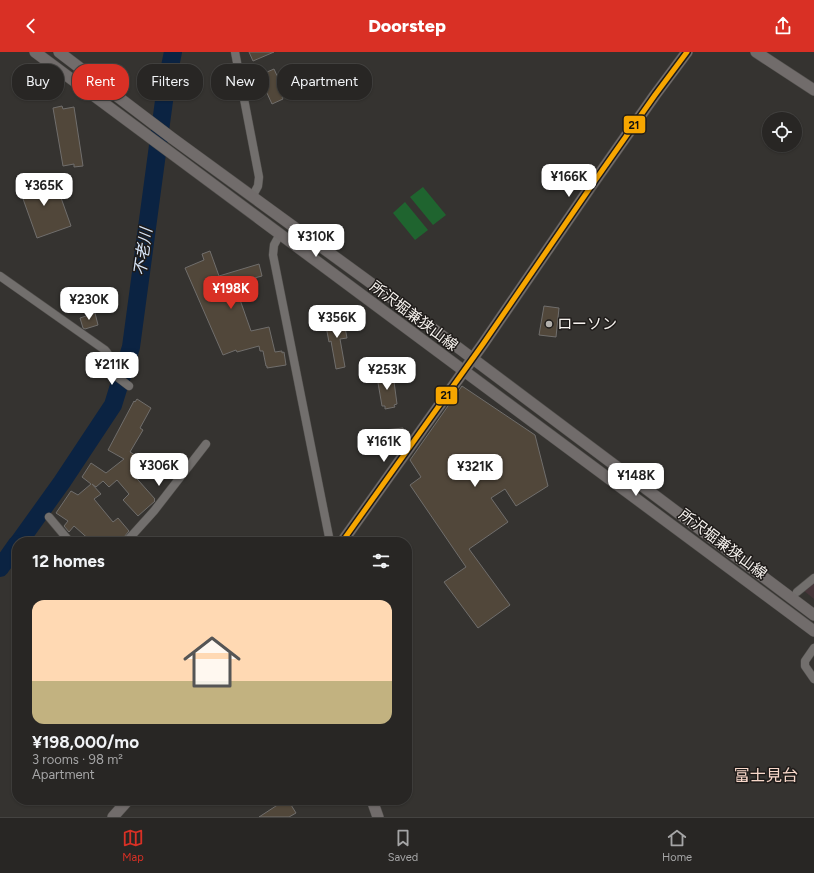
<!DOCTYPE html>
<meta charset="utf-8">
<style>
:root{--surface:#282624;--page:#343231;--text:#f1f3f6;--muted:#a5a5a6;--line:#444341;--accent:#d93025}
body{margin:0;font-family:Figtree,"Noto Sans JP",sans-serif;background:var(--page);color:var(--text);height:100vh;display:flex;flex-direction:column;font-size:15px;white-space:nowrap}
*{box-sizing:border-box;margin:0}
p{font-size:13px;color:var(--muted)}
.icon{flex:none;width:22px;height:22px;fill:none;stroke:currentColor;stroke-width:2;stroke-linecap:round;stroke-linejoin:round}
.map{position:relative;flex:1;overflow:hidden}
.details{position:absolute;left:12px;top:485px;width:400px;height:268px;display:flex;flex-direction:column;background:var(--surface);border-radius:16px;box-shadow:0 1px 3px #0004,0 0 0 1px var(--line)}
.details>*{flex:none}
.guide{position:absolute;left:12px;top:12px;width:400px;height:36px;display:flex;gap:8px}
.controls{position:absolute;left:762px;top:60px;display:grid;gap:8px}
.controls a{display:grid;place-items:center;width:40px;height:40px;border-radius:50%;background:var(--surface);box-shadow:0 1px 3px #0004,0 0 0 1px var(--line);font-size:20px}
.price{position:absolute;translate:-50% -34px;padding:0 9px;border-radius:8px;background:#fff;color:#222;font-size:13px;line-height:26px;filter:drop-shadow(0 1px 2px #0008)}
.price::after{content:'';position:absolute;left:50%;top:24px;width:12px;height:9px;margin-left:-6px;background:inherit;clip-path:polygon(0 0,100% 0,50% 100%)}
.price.active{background:var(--accent);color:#fff}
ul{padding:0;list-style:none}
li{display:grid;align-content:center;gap:8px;height:212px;padding:0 20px}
li span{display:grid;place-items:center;height:124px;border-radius:12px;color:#555}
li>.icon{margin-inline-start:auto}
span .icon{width:72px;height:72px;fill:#fffc;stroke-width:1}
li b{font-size:17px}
h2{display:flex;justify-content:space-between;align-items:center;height:48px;padding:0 20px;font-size:17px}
.chip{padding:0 14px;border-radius:16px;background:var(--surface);box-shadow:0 1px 3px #0004,0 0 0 1px var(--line);font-size:14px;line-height:36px}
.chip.active{background:var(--accent);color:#fff}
header{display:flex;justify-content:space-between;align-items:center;height:52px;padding:0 20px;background:var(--accent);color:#fff;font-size:18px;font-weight:800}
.dock{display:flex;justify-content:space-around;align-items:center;height:56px;border-top:1px solid var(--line);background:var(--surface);font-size:11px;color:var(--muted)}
.dock a{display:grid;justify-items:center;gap:2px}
.dock .active{color:var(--accent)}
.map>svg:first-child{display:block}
.commercial{fill:#463539}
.green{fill:#1f642f}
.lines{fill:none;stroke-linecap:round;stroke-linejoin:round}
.river{stroke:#0b2342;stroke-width:18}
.building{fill:#51473a;stroke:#706e6c}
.street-casing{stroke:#514f4c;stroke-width:9}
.secondary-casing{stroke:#514f4c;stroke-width:12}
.street{stroke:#726f6d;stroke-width:8}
.secondary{stroke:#716c6b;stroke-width:11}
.bus-1-casing{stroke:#1e1b19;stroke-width:8}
.bus-1{stroke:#f7a600;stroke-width:5}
.poi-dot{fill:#b3b0ac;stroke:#1e1b19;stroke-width:1.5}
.labels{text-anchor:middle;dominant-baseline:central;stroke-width:3;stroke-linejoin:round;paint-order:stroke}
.street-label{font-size:15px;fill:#f7f3ef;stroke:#1e1b19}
.poi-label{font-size:15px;fill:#f7f3ef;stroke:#1e1b19;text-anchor:start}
.water-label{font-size:16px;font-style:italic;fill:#d7e5f8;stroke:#1e1b19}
.neighbourhood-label{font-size:16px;fill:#f8d8ca;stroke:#1e1b19}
.line-badge{stroke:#1e1b19;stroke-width:1.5}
.pale-badge-label{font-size:11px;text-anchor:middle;font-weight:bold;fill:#111}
</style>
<header><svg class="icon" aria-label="back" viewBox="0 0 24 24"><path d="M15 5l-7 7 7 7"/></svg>Doorstep<svg class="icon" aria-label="share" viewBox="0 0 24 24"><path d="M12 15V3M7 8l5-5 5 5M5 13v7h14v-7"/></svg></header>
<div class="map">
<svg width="814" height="765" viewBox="0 0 814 765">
<rect width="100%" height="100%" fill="#353330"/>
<path class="commercial" d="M814,529v18l-11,-9z"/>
<g class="green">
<path d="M423,135l23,28 -13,10 -23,-28z"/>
<path d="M405,150l23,28 -13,10 -22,-27z"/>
</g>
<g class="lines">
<g class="river">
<path d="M19,490l43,-60 51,-77 18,-58 35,-261 7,-34"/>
<path d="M0,516l17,-24"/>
</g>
</g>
<g class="building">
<path d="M249,0h25l-21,9z"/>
<path d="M274,17l5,11 25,-9 7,13 -11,5 -3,-7 -14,5 4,8 -5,2 1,2 -11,5 -12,-26 1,-1 -1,-2z"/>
<path d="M62,54l1,3 11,-2 9,59 -9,1v-3l-11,2 -10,-58z"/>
<path d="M28,125l4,9 22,-8 17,48 -34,12 -20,-56z"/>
<path d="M210,199l9,25 40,-12 3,12 -19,5 3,10 -8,3 13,37 18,-4 6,25 7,-1v2l2,-1 2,13 -19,3v-2h-1l-3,-15h-3l-1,-5 -22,6 -1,-2 -13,5 -38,-87 19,-8 -2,-6z"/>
<path d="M544,254l15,2 -3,29 -17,-2z"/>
<path d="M95,261l3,12 -13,4 -2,-1 -3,-10z"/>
<path d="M343,265l4,21 -7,1 5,28 -9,2 -5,-28 -2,1 -4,-21z"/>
<path d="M393,322l4,30 -3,1 1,2 -10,2v-3h-3l-5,-29z"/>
<path d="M462,334l73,49 13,51 -32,20 -11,-17 -14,9 17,24 -39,27 41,56 -32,23 -34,-46 22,-15 -56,-82 11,-8 -11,-17z"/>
<path d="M137,347l14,9 -11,20 3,2 -13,22 8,5 -8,14 25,28 -1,1 1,1 -17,15 -15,-16 6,-6 -12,-14 -8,7 -6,-6 -7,6 -4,-3 9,10 -7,5 19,23 5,-4 11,13 -9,11h-28l-18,-16 -5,6 -5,-6 4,-5 -12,-8 15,-22 7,4 13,-11 -9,-7 9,-14 15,10 18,-14 -16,-9 26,-49 1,1z"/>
<path d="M403,376l2,11 -20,2 -1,-11z"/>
<path d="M276,748h12l8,13 -7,4h-30l20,-13z"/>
</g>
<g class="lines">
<g class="street-casing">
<g id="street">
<path d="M235,0l24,125 -1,9 -6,11"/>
<path d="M280,182l-6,11 -1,10 57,287"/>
<path d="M0,224l105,74c6,6 4,12 3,20l21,16"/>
<path d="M49,465l21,25"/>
<path d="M126,490l28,-31 52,-67"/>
<path d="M797,540l17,-14"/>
<path d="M814,596l-9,13v5l9,13"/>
</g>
</g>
<g class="secondary-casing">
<g id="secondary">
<path d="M35,0l779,579"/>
<path d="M59,0l113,86 244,178 398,299"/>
<path d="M756,0l58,38"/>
<path d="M342,490l141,-198 111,-162 61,-87 32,-43"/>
<path d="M372,748l6,17"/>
<path d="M113,765l15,-17"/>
</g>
</g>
<use href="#street" class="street"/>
<use href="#secondary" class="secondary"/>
<g class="bus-1-casing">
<path id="bus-1" d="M342,490l141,-198 111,-162 61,-87 32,-43"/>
</g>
<use href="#bus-1" class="bus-1"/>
</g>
<circle class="poi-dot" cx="549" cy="272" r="4"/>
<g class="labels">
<g class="street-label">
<text transform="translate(414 264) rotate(37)">所沢堀兼狭山線</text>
<text transform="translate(723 492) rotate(37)">所沢堀兼狭山線</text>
</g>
<g class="poi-label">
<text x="557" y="272">ローソン</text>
</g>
<g class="water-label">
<text transform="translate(143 200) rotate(-82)">不老川</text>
</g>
<g class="neighbourhood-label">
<text x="766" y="723">富士見台</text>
</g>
</g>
<g class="line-badge">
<rect x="623" y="63" width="23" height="19" rx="4" fill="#f7a600"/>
<rect x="435" y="334" width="23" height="19" rx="4" fill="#f7a600"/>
</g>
<g class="pale-badge-label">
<text x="634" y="77">21</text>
<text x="446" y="347">21</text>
</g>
</svg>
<div class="controls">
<a><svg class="icon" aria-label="locate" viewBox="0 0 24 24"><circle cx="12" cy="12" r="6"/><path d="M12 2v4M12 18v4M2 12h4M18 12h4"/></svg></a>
</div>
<b class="price" style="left:569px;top:146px">¥166K</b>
<b class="price" style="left:44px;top:155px">¥365K</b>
<b class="price" style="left:316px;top:206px">¥310K</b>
<b class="price active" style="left:231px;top:258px">¥198K</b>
<b class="price" style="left:89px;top:269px">¥230K</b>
<b class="price" style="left:337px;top:287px">¥356K</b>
<b class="price" style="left:112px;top:334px">¥211K</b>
<b class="price" style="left:387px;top:339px">¥253K</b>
<b class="price" style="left:384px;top:411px">¥161K</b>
<b class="price" style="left:159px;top:435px">¥306K</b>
<b class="price" style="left:475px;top:436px">¥321K</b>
<b class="price" style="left:636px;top:445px">¥148K</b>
<div class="guide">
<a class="chip">Buy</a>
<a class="chip active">Rent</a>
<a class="chip">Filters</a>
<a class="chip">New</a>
<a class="chip">Apartment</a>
</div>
<section class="details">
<h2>12 homes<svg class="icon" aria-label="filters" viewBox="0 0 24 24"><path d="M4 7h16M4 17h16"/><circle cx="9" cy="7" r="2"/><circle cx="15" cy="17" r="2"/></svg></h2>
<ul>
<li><span style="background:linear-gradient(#ffd9b3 65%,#c2b280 0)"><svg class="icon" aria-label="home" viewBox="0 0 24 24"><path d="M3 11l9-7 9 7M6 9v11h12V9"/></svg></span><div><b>¥198,000/mo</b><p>3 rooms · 98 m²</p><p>Apartment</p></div></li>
</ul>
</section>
</div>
<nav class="dock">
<a class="active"><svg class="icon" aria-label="map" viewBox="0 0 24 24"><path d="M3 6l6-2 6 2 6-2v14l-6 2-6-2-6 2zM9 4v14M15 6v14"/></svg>Map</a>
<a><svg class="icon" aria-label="saved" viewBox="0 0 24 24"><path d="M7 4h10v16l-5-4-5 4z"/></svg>Saved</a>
<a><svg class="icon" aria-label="home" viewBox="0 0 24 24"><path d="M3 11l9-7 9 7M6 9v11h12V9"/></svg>Home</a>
</nav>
